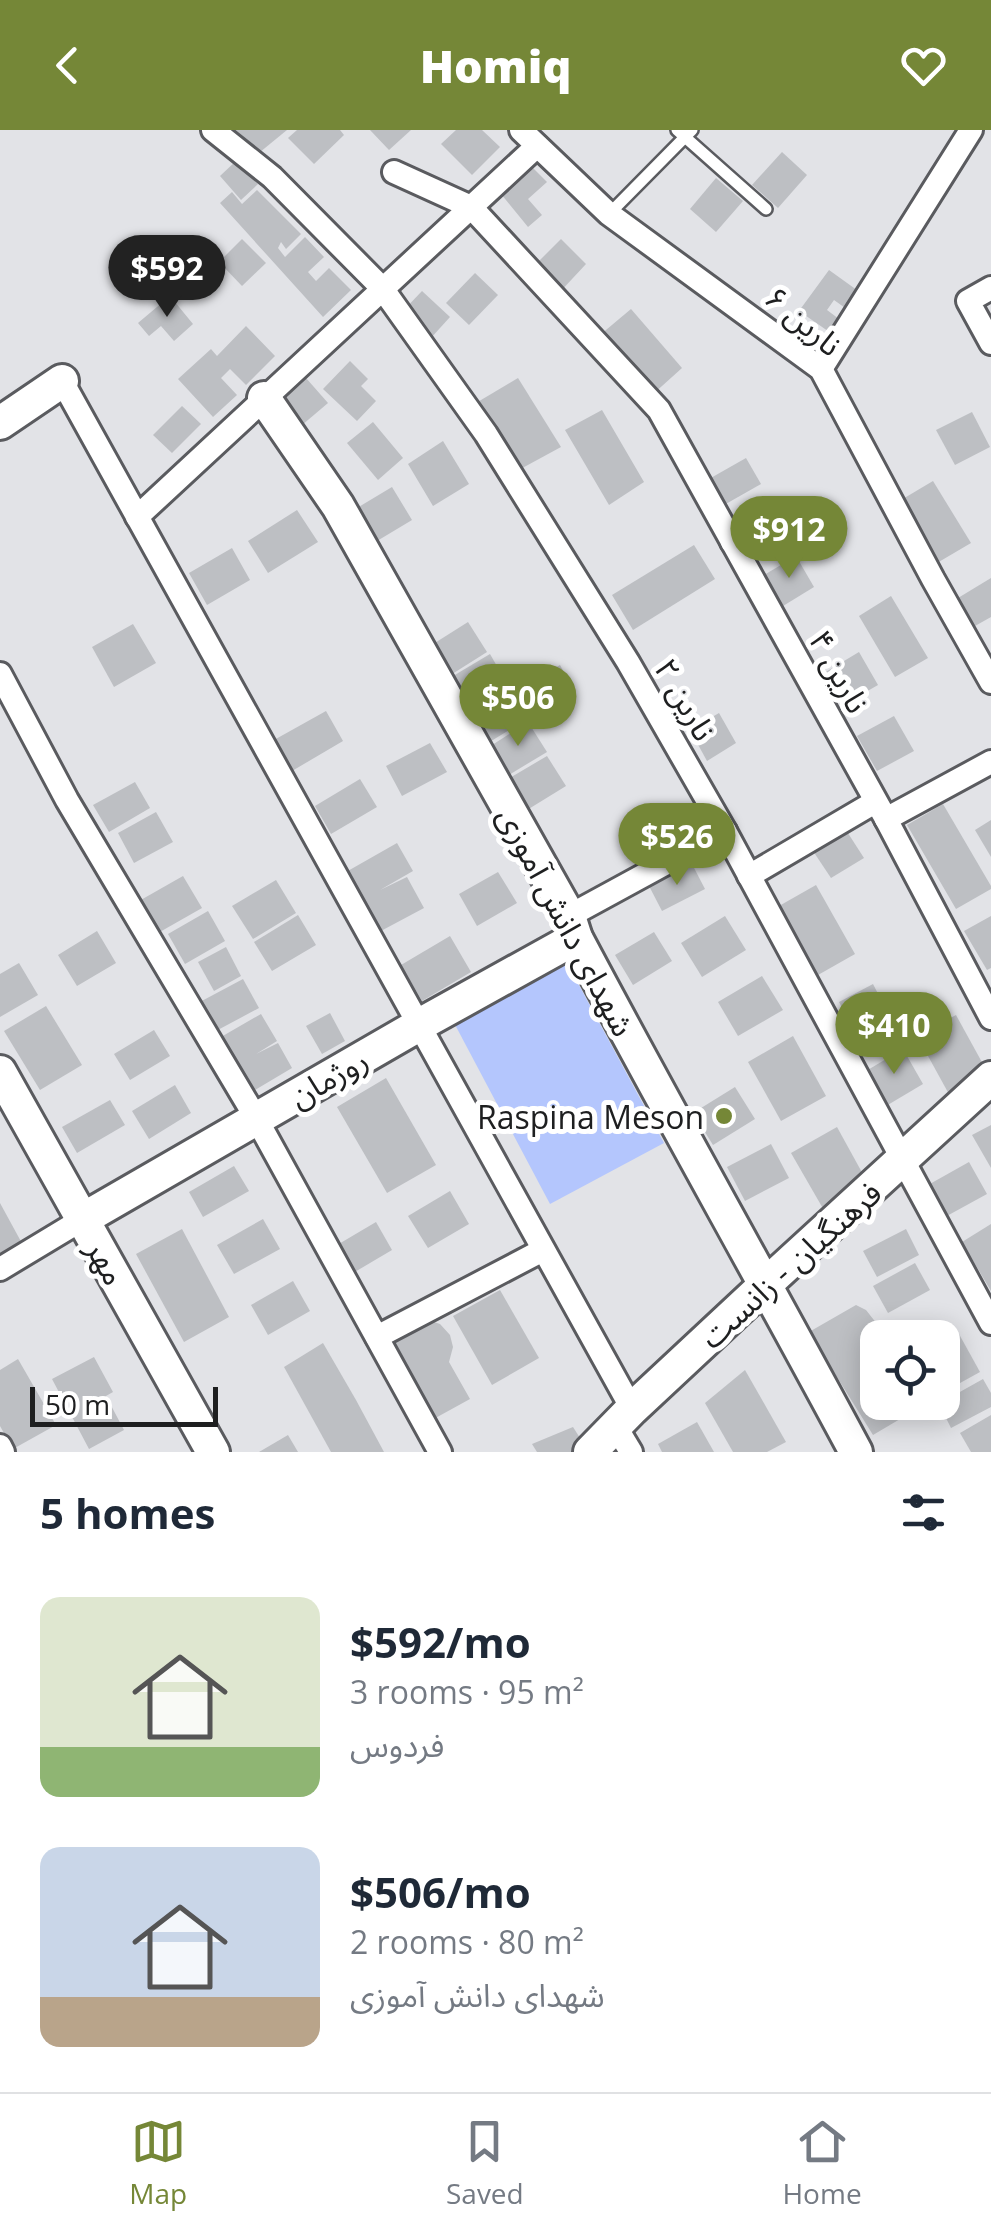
<!DOCTYPE html>
<meta charset="utf-8">
<style>
:root{--surface:#fff;--page:#f2f2f3;--text:#1f2937;--muted:#747a83;--line:#e0e1e3;--accent:#758737}
body{margin:0;font-family:"Open Sans","Noto Sans Arabic",sans-serif;background:var(--page);color:var(--text);height:100vh;display:flex;flex-direction:column;font-size:38px;white-space:nowrap}
*{box-sizing:border-box;margin:0}
p{font-size:32px;color:var(--muted)}
.icon{flex:none;width:55px;height:55px;fill:none;stroke:currentColor;stroke-width:2;stroke-linecap:round;stroke-linejoin:round}
.map{position:relative;height:1322px;overflow:hidden}
.details{display:flex;flex-direction:column;background:var(--surface);flex:1}
.details>*{flex:none}
.controls{position:absolute;left:860px;top:1190px;display:grid;gap:20px}
.controls a{display:grid;place-items:center;width:100px;height:100px;border-radius:20px;background:var(--surface);box-shadow:0 5px 25px #0003;font-size:50px}
.scale{position:absolute;left:30px;bottom:25px;width:188px;box-sizing:border-box;padding-left:10px;border:5px solid #1e1f20;border-top:0;font-size:28px;line-height:35px;white-space:nowrap;color:#1e1f20;-webkit-text-stroke:8px #fff;paint-order:stroke}
.price{position:absolute;translate:-50% -85px;padding:0 22px;border-radius:35px;background:var(--accent);color:#fff;font-size:32px;line-height:65px;filter:drop-shadow(0 2px 5px #0008)}
.price::after{content:'';position:absolute;left:50%;top:60px;width:30px;height:22px;margin-left:-15px;background:inherit;clip-path:polygon(0 0,100% 0,50% 100%)}
.price.current{background:#222;color:#fff}
ul{padding:0;list-style:none}
li{display:flex;align-items:center;gap:30px;height:250px;padding:0 40px}
li span{display:grid;place-items:center;flex:none;width:280px;height:200px;border-radius:20px;color:#555}
li>.icon{margin-inline-start:auto}
span .icon{width:120px;height:120px;fill:#fffc;stroke-width:1}
li b{font-size:42px}
h2{display:flex;justify-content:space-between;align-items:center;height:120px;padding:0 40px;font-size:42px}
header{display:flex;justify-content:space-between;align-items:center;height:130px;padding:0 40px;background:var(--accent);color:#fff;font-size:45px;font-weight:800}
.dock{display:flex;justify-content:space-around;align-items:center;height:140px;border-top:2px solid var(--line);background:var(--surface);font-size:28px;color:var(--muted)}
.dock a{display:grid;justify-items:center;gap:5px}
.dock .current{color:var(--accent)}
.map>svg:first-child{display:block}
.green{fill:#b4c6fd}
.building{fill:#bdbfc3}
.lines{fill:none;stroke-linecap:round;stroke-linejoin:round}
.lane-casing{stroke:#5a5b5f;stroke-width:16}
.street-casing{stroke:#5a5b5f;stroke-width:28}
.secondary-casing{stroke:#5a5b5f;stroke-width:38}
.lane{stroke:#fff;stroke-width:11}
.street{stroke:#fff;stroke-width:22}
.secondary{stroke:#fff;stroke-width:32}
.poi-dot{fill:#758737;stroke:#fff;stroke-width:4}
.labels{text-anchor:middle;dominant-baseline:central;stroke-width:10;stroke-linejoin:round;paint-order:stroke}
.street-label{font-size:32px;fill:#1e1f20;stroke:#fff}
.poi-label{font-size:32px;fill:#1e1f20;stroke:#fff;text-anchor:end}
</style>
<header><svg class="icon" aria-label="back" viewBox="0 0 24 24"><path d="M15 5l-7 7 7 7"/></svg>Homiq<svg class="icon" aria-label="heart" viewBox="0 0 24 24"><path d="M12 20l-8-8c-3-5 5-10 8-4 3-6 11-1 8 4z"/></svg></header>
<div class="map">
<svg width="991" height="1322" viewBox="0 0 991 1322">
<rect width="100%" height="100%" fill="#e2e3e7"/>
<path class="green" d="M565,829l99,184 -114,61 -98,-185z"/>
<g class="building">
<path d="M231,0h56l-33,27 -29,-21z"/>
<path d="M297,0h43l4,5 -30,29 -26,-26z"/>
<path d="M370,0h41l-22,20z"/>
<path d="M456,0h26l18,17 -28,28 -31,-31z"/>
<path d="M782,22l25,23 -29,33 -26,-23z"/>
<path d="M237,30l21,24 -17,16 -21,-24z"/>
<path d="M526,31l21,21 -19,17 14,16 -14,12 -31,-38z"/>
<path d="M716,48l27,23 -27,31 -26,-23z"/>
<path d="M257,60l44,44 -15,15 -5,-7 -3,6 7,9 20,-20 19,20 -16,15 8,9 13,-13 22,22 -28,27 -103,-114 12,-11 10,12z"/>
<path d="M242,109l24,24 -24,23 -23,-24z"/>
<path d="M561,109l25,25 -27,29 -26,-26z"/>
<path d="M829,140l32,23 -13,17 -14,-10 -7,10 20,15 -9,13 -39,-27z"/>
<path d="M475,143l23,22 -29,30 -23,-22z"/>
<path d="M422,161l28,26 -20,22 -28,-27z"/>
<path d="M170,166l23,28 -19,17 -13,-15 -12,10 -11,-13z"/>
<path d="M631,179l51,59 -30,27 -52,-60z"/>
<path d="M246,196l29,30 -29,29 -16,-16 -9,9 16,17 -24,22 -35,-38 33,-30 6,7z"/>
<path d="M350,231l18,18 -7,7 15,15 -19,20 -34,-32z"/>
<path d="M306,248l22,25 -33,28 -21,-25z"/>
<path d="M518,248l43,69 -46,25 -39,-69z"/>
<path d="M182,276l19,18 -29,29 -19,-18z"/>
<path d="M602,280l42,72 -35,23 -44,-75z"/>
<path d="M972,282l18,35 -35,18 -19,-35z"/>
<path d="M373,292l30,36 -25,22 -31,-37z"/>
<path d="M443,311l26,43 -36,22 -25,-42z"/>
<path d="M746,328l15,26 -37,21 -15,-26z"/>
<path d="M933,351l38,62 -34,20 -36,-63z"/>
<path d="M392,357l20,33 -40,24 -20,-33z"/>
<path d="M297,380l21,32 -50,31 -20,-32z"/>
<path d="M694,415l21,34 -82,51 -21,-35z"/>
<path d="M232,418l18,32 -43,25 -18,-32z"/>
<path d="M796,426l18,31 -31,19 -19,-31z"/>
<path d="M991,448v39l-16,9 -17,-28z"/>
<path d="M891,466l37,62 -33,19 -36,-61z"/>
<path d="M468,492l19,30 -38,24 -19,-30z"/>
<path d="M133,494l23,39 -42,24 -22,-40z"/>
<path d="M859,522l19,33 -35,20 -19,-32z"/>
<path d="M490,524l19,33 -47,28 -19,-33z"/>
<path d="M560,535l12,22 -36,20 -12,-22z"/>
<path d="M511,559l18,29 -41,25 -17,-29z"/>
<path d="M326,581l17,30 -51,30 -18,-31z"/>
<path d="M719,583l17,30 -29,18 -17,-31z"/>
<path d="M894,586l20,35 -37,20 -20,-35z"/>
<path d="M528,592l19,30 -40,24 -18,-29z"/>
<path d="M430,613l17,29 -45,24 -16,-30z"/>
<path d="M547,626l19,30 -39,24 -19,-31z"/>
<path d="M360,649l17,28 -46,27 -16,-28z"/>
<path d="M135,652l15,26 -41,24 -16,-27z"/>
<path d="M943,674l48,82v3l-35,20 -49,-84z"/>
<path d="M156,682l17,30 -39,21 -16,-30z"/>
<path d="M991,690v37l-16,-27z"/>
<path d="M844,697l20,31 -33,20 -20,-30z"/>
<path d="M397,713l16,28 -33,19 27,-13 17,31 -45,24 -33,-60z"/>
<path d="M692,734l13,25 -43,22 -13,-25z"/>
<path d="M498,742l19,31 -40,23 -18,-32z"/>
<path d="M183,746l19,32 -51,29 -19,-32z"/>
<path d="M276,750l20,33 -43,26 -21,-33z"/>
<path d="M816,755l39,69 -37,21 -39,-69z"/>
<path d="M208,781l17,30 -40,23 -17,-30z"/>
<path d="M298,785l18,30 -44,26 -18,-29z"/>
<path d="M725,786l21,34 -44,27 -21,-34z"/>
<path d="M991,786v52l-4,2 -23,-39z"/>
<path d="M97,801l19,32 -39,23 -19,-31z"/>
<path d="M654,802l18,29 -39,24 -18,-30z"/>
<path d="M450,806l21,36 -49,29 -21,-36z"/>
<path d="M226,817l15,29 -27,15 -16,-29z"/>
<path d="M19,833l19,32 -38,22v-43z"/>
<path d="M762,846l21,34 -45,26 -20,-34z"/>
<path d="M243,849l16,29 -45,24 -16,-29z"/>
<path d="M873,854l18,35 -34,17 -18,-34z"/>
<path d="M46,876l36,59 -42,25 -36,-59z"/>
<path d="M330,883l15,28 -23,13 -16,-28z"/>
<path d="M261,884l16,27 -21,13 22,-11 14,25 -37,22 -34,-53z"/>
<path d="M956,885l33,60 -39,21 -33,-60z"/>
<path d="M154,900l16,26 -40,24 -16,-26z"/>
<path d="M793,906l33,60 -45,25 -33,-59z"/>
<path d="M903,919l20,35 -37,22 -20,-35z"/>
<path d="M386,948l50,87 -49,28 -50,-86z"/>
<path d="M175,955l16,28 -42,26 -17,-28z"/>
<path d="M735,957l20,32 -42,26 -20,-32z"/>
<path d="M110,970l15,25 -48,28 -15,-26z"/>
<path d="M991,995v43l-19,-33z"/>
<path d="M837,997l33,60 -45,25 -34,-59z"/>
<path d="M771,1014l18,34 -44,23 -18,-34z"/>
<path d="M969,1032l18,32 -42,23 -17,-32z"/>
<path d="M234,1036l15,25 -46,26 -14,-25z"/>
<path d="M450,1061l19,33 -41,24 -20,-32z"/>
<path d="M0,1073l24,44 -24,14z"/>
<path d="M263,1089l17,30 -46,25 -17,-29z"/>
<path d="M376,1092l16,28 -44,26 -16,-28z"/>
<path d="M991,1094v67l-29,-49z"/>
<path d="M182,1099l47,88 -45,25 -48,-88z"/>
<path d="M906,1099l13,26 -42,22 -14,-26z"/>
<path d="M915,1133l15,27 -42,23 -15,-27z"/>
<path d="M293,1151l17,30 -42,24 -17,-30z"/>
<path d="M500,1160l39,68 -47,27 -39,-69z"/>
<path d="M856,1175l10,5 11,14 1,78h36l3,7 -44,26 -64,-103z"/>
<path d="M431,1191l9,3 10,11 3,12 -4,15 21,37 -40,22 -44,-76z"/>
<path d="M959,1204l21,38 -38,21v-50z"/>
<path d="M323,1213l33,57 28,52h-53l-47,-85z"/>
<path d="M94,1227l19,35 -7,4 18,34 -35,19 -37,-70z"/>
<path d="M18,1229l38,66 -43,24 -13,-23v-56z"/>
<path d="M745,1240l41,72 -19,10h-34l-28,-49z"/>
<path d="M983,1249l8,14v14l-40,21 -13,-26h4z"/>
<path d="M991,1285v37h-20l-11,-19z"/>
<path d="M697,1292l17,30h-52l-4,-8z"/>
<path d="M573,1297l14,22 -2,3h-48l-5,-8z"/>
<path d="M288,1305l10,17h-39z"/>
</g>
<g class="lines">
<g class="lane-casing">
<g id="lane">
<path d="M677,0l89,79"/>
<path d="M609,84l83,-84"/>
</g>
</g>
<g class="street-casing">
<g id="street">
<path d="M213,0l59,47 110,111 104,146 142,228 97,169 266,492"/>
<path d="M521,0l88,84 212,155 112,210 58,103"/>
<path d="M394,42l77,35 188,203 227,409 105,199"/>
<path d="M991,158l-23,13 23,42"/>
<path d="M821,239l150,-239"/>
<path d="M62,251l570,1028"/>
<path d="M137,387l400,-371"/>
<path d="M732,412l64,-31"/>
<path d="M0,544l67,126 189,318 184,334"/>
<path d="M886,689l105,-57"/>
<path d="M749,746l126,-74"/>
<path d="M569,786l156,-85"/>
<path d="M0,1139l83,-50"/>
<path d="M377,1207l166,-87"/>
<path d="M616,1297l15,25"/>
<path d="M0,1316l3,6"/>
</g>
</g>
<g class="secondary-casing">
<g id="secondary">
<path d="M264,268l74,108 231,410 7,22c91,172 188,342 280,514"/>
<path d="M0,293l62,-42"/>
<path d="M0,942l213,380"/>
<path d="M83,1089l336,-194 157,-87"/>
<path d="M590,1322l42,-43 134,-125 225,-206"/>
</g>
</g>
<use href="#lane" class="lane"/>
<use href="#street" class="street"/>
<use href="#secondary" class="secondary"/>
</g>
<circle class="poi-dot" cx="724" cy="986" r="10"/>
<g class="labels">
<g class="street-label">
<text transform="translate(804 190) rotate(40)">نارین ۶</text>
<text transform="translate(840 541) rotate(61)">نارین ۴</text>
<text transform="translate(686 569) rotate(60)">نارین ۲</text>
<text transform="translate(567 791) rotate(62)">شهدای دانش آموزی</text>
<text transform="translate(328 947) rotate(-30)">روژمان</text>
<text transform="translate(107 1132) rotate(61)">مهر</text>
<text transform="translate(790 1134) rotate(-42)">فرهنگیان - زانست</text>
</g>
<g class="poi-label">
<text x="704" y="986">Raspina Meson</text>
</g>
</g>
</svg>
<div class="controls">
<a><svg class="icon" aria-label="locate" viewBox="0 0 24 24"><circle cx="12" cy="12" r="6"/><path d="M12 2v4M12 18v4M2 12h4M18 12h4"/></svg></a>
</div>
<div class="scale">50 m</div>
<b class="price current" style="left:167px;top:190px">$592</b>
<b class="price" style="left:789px;top:451px">$912</b>
<b class="price" style="left:518px;top:619px">$506</b>
<b class="price" style="left:677px;top:758px">$526</b>
<b class="price" style="left:894px;top:947px">$410</b>
</div>
<section class="details">
<h2>5 homes<svg class="icon" aria-label="filters" viewBox="0 0 24 24"><path d="M4 7h16M4 17h16"/><circle cx="9" cy="7" r="2"/><circle cx="15" cy="17" r="2"/></svg></h2>
<ul>
<li><span style="background:linear-gradient(#dfe7d0 75%,#8fb573 0)"><svg class="icon" aria-label="home" viewBox="0 0 24 24"><path d="M3 11l9-7 9 7M6 9v11h12V9"/></svg></span><div><b>$592/mo</b><p>3 rooms · 95 m²</p><p>فردوس</p></div></li>
<li><span style="background:linear-gradient(#c9d6e8 75%,#b9a48a 0)"><svg class="icon" aria-label="home" viewBox="0 0 24 24"><path d="M3 11l9-7 9 7M6 9v11h12V9"/></svg></span><div><b>$506/mo</b><p>2 rooms · 80 m²</p><p>شهدای دانش آموزی</p></div></li>
</ul>
</section>
<nav class="dock">
<a class="current"><svg class="icon" aria-label="map" viewBox="0 0 24 24"><path d="M3 6l6-2 6 2 6-2v14l-6 2-6-2-6 2zM9 4v14M15 6v14"/></svg>Map</a>
<a><svg class="icon" aria-label="saved" viewBox="0 0 24 24"><path d="M7 4h10v16l-5-4-5 4z"/></svg>Saved</a>
<a><svg class="icon" aria-label="home" viewBox="0 0 24 24"><path d="M3 11l9-7 9 7M6 9v11h12V9"/></svg>Home</a>
</nav>
